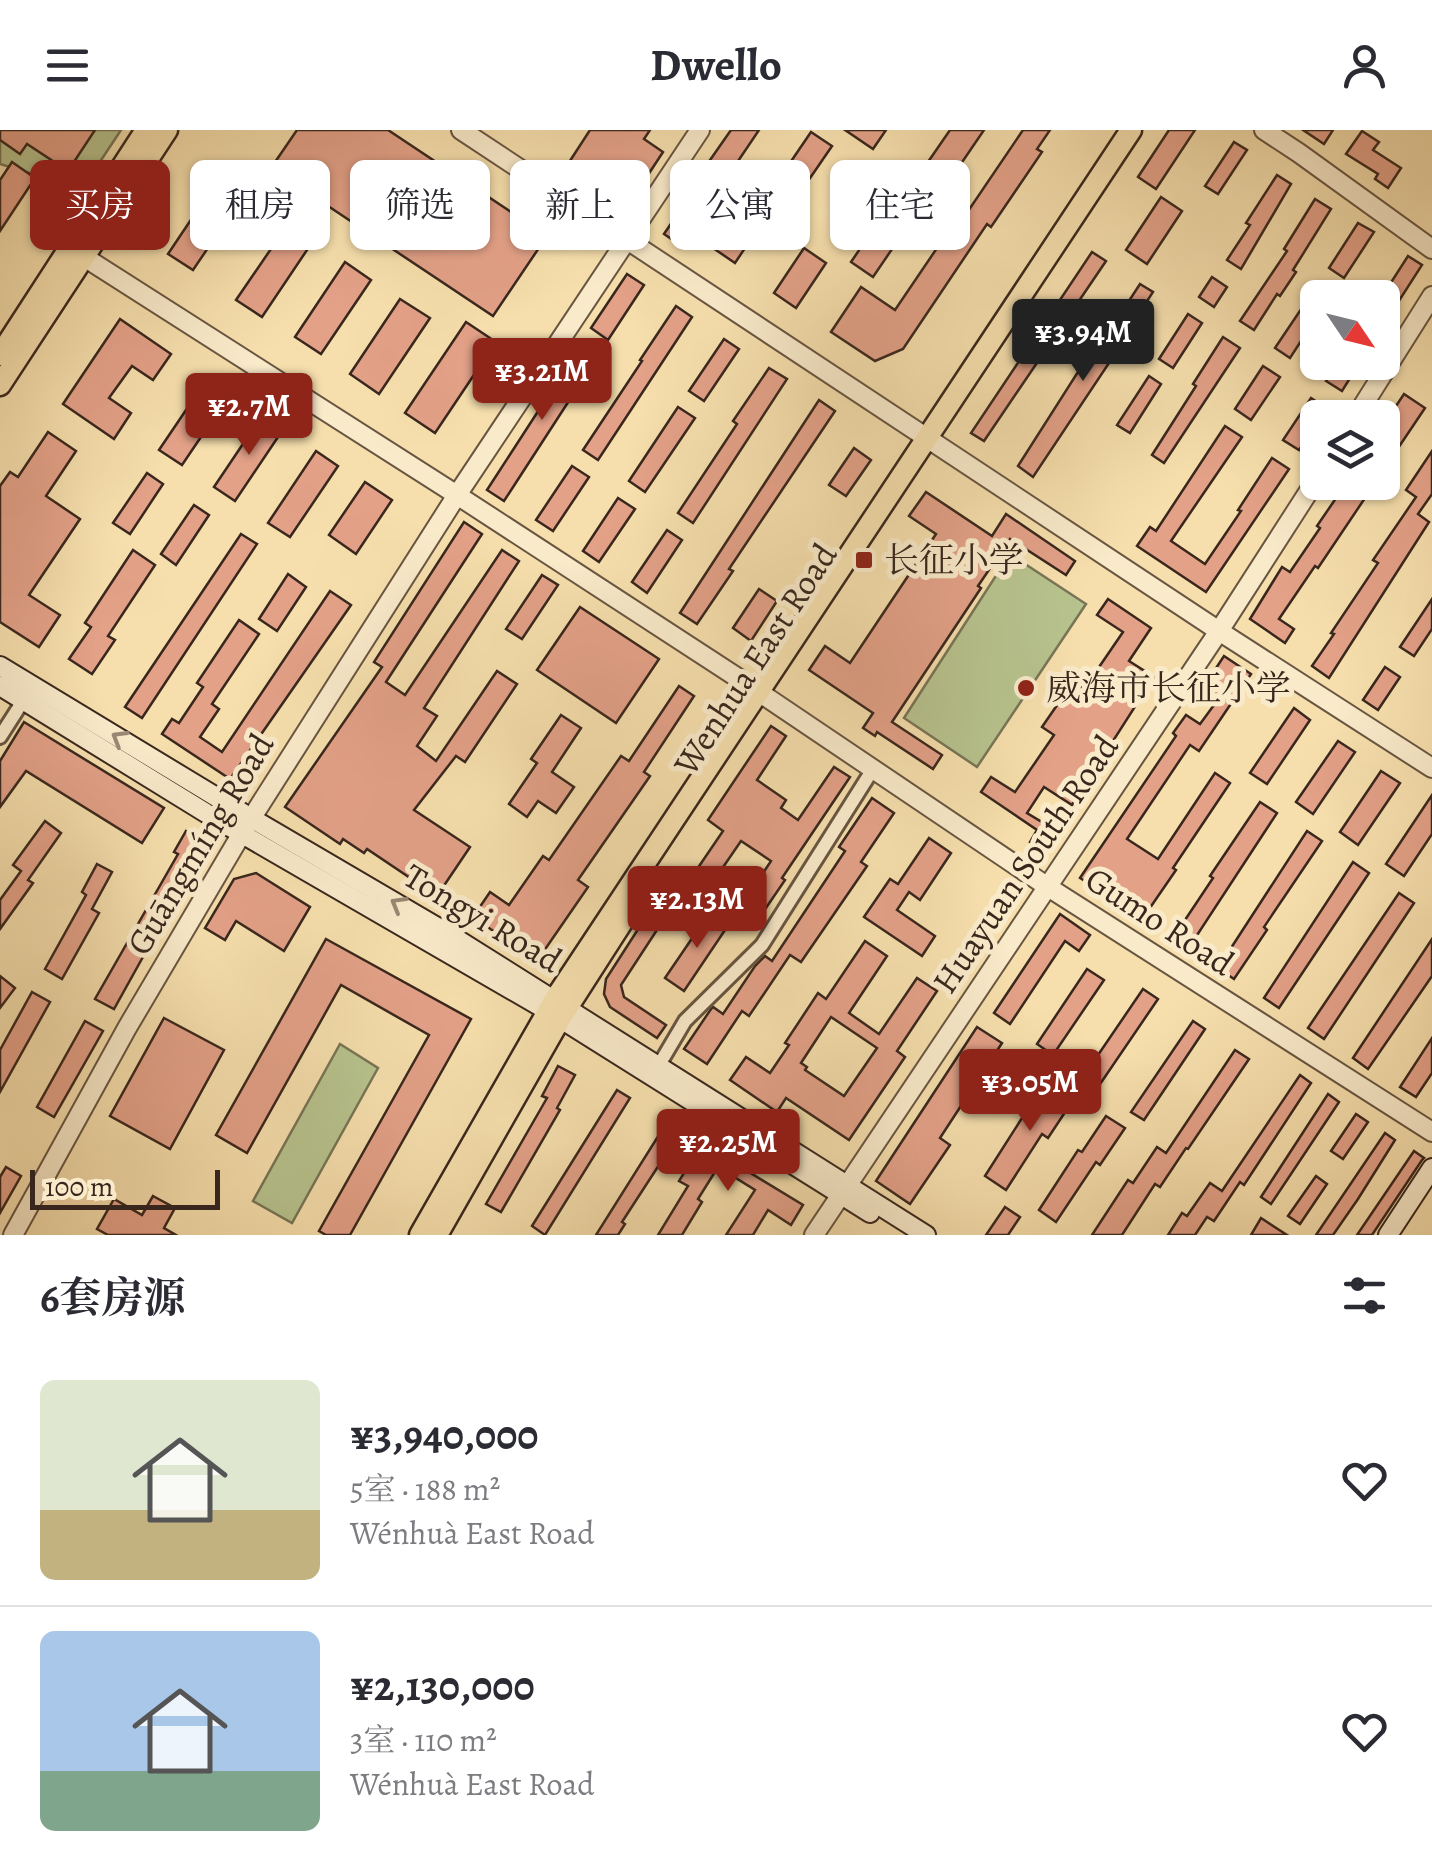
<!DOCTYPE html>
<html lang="zh">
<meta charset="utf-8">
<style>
:root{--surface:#fff;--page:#f7f7f7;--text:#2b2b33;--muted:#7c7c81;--line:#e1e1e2;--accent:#8f2418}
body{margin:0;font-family:Alegreya,"Noto Serif SC",serif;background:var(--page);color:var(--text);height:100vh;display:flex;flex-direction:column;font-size:38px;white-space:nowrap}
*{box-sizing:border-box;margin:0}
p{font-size:32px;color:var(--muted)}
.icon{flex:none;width:55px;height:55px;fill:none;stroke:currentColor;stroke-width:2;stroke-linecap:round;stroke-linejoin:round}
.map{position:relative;height:1105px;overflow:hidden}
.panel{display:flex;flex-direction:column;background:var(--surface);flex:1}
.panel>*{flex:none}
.hud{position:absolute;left:30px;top:30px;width:1372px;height:90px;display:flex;gap:20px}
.needle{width:65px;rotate:125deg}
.buttons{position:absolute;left:1300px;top:150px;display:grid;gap:20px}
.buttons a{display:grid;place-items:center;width:100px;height:100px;border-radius:15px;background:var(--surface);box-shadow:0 2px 8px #0004;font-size:50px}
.scale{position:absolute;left:30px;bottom:25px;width:190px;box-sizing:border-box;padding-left:10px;border:5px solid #39271d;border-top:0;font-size:28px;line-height:35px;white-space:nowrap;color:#39271d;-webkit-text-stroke:8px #f9eaca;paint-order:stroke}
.price{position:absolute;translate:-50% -85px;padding:0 22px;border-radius:10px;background:var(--accent);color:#fff;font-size:32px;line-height:65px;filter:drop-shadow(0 2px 5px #0008)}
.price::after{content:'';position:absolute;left:50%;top:60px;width:30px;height:22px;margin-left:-15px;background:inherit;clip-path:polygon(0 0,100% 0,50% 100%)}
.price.current{background:#222;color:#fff}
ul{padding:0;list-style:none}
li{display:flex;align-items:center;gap:30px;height:250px;padding:0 40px}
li+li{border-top:2px solid var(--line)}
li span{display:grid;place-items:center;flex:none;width:280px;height:200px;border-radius:15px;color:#555}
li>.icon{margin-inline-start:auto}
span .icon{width:120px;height:120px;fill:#fffc;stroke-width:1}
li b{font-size:42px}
h2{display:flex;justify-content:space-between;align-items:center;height:120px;padding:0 40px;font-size:42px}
.pill{padding:0 35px;border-radius:15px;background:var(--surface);box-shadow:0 2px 8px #0004;font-size:35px;line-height:90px}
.pill.current{background:var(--accent);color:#fff}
header{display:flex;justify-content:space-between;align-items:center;height:130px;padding:0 40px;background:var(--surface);font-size:45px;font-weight:700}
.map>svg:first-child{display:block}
.green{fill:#b7c38e;stroke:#787556;stroke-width:2.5}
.building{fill:#e3a188;stroke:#39271d;stroke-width:2.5;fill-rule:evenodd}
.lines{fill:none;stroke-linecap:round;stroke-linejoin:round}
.minor-casing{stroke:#685541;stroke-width:18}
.tertiary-casing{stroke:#685541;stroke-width:22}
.secondary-casing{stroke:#39271d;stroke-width:22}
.primary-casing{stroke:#39271d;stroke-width:25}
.minor{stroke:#f9eaca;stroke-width:12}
.tertiary{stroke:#f9eaca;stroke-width:18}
.secondary{stroke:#f9eaca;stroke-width:18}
.primary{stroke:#f6dfad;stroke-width:20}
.oneway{stroke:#998874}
.poi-dot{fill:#8f2418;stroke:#f9eaca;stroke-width:4}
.labels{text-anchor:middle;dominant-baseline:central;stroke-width:10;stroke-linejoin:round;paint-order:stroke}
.poi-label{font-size:35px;fill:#39271d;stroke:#f9eaca;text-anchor:start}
.street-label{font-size:35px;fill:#39271d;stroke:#f9eaca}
</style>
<header><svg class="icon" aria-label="menu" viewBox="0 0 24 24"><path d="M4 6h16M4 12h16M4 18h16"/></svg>Dwello<svg class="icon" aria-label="person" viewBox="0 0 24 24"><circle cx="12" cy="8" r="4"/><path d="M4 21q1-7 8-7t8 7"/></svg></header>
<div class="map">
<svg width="1432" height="1105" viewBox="0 0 1432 1105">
<rect width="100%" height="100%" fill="#f6dfad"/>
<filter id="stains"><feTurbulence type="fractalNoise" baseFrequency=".002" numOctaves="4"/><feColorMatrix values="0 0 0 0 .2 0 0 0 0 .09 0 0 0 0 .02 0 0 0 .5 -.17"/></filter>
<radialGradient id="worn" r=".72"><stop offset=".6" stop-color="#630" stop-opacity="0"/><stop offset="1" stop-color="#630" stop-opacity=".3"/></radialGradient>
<g class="green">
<path d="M0,0h121l-39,59 -82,-25z"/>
<path d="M1010,424l76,50 -109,163 -73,-49z"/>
<path d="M340,914l38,24 -86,155 -39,-22z"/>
</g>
<g class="building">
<path d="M0,0h95l-27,41 -41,-27 -7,10 -20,-14z"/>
<path d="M297,0h91l159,106 -54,80 -222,-148z"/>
<path d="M590,0h60l-6,9 19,13 -36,55 -61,-40z"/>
<path d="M731,0h28l-31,46 -20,-13z"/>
<path d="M845,0h41l-13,19z"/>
<path d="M950,0h34l-43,63 -24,-15z"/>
<path d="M1023,0h27l-13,19 5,3 -51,75 -4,-3 -84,125 -28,12 -44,-29 30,-45 34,23 61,-90 4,3z"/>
<path d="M1169,0h26l-39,59 -18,-12z"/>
<path d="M1303,0h30l-9,14z"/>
<path d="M1362,1l17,11 -6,8 28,18 -13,20 -13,-9 3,-5 -32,-20z"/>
<path d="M811,2l21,14 -50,73 -20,-15z"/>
<path d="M1234,12l13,8 -29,44 -13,-8z"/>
<path d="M12,32l23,16 -35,53v-51z"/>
<path d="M225,39l25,17 -57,84 -25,-16z"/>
<path d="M1277,45l14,9 -50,85 -14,-9 23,-35 -4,-2z"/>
<path d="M698,54l18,13 -33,50 -19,-13z"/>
<path d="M900,60l22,15 -49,72 -22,-15z"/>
<path d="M1161,67l21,14 -35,53 -21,-14z"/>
<path d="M1315,69l16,10 -38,61 3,2 -16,24 -3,-2 -23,36 -14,-9 47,-70 -3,-2z"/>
<path d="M737,82l22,15 -24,36 -22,-15z"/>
<path d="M1358,93l16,9 -30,46 -15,-10z"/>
<path d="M286,97l25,17 -49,73 -26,-17z"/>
<path d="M804,118l22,15 -30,45 -22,-15z"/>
<path d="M1092,122l14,9 -122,180 -13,-8z"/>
<path d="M1408,126l14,9 -27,42 -14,-9z"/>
<path d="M345,132l26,18 -50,74 -26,-17z"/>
<path d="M627,144l17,11 -36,55 -17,-12z"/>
<path d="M1212,147l15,10 -13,20 -15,-10z"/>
<path d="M1140,154l13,8 -39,60 1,2 -82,123 -15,-11 79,-124 4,2z"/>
<path d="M1318,154l18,14h-18v17l-28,43 -15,-10z"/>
<path d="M400,169l30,19 -51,76 -29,-20z"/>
<path d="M676,176l16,11 -94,143 -15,-10 59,-89 -2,-1z"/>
<path d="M1188,184l14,9 -29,45 -14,-9z"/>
<path d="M120,189l51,35 -18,26 -21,-14 -23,32 22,15 -17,26 -51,-35z"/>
<path d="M466,192l30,20 -61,91 -30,-20z"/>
<path d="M1223,207l17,11 -76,115 -12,-8 44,-69 -3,-2z"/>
<path d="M724,209l15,10 -35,52 -15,-10z"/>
<path d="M581,215l17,11 -94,145 -17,-11z"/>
<path d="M1339,232h21l-18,29 -16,-10z"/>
<path d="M1263,236l17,11 -29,43 -16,-11z"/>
<path d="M769,238l18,11 -94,144 -15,-10 59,-89 -4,-3z"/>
<path d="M1149,246l12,8 -31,49 -13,-8z"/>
<path d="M207,249l23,15 -48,71 -23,-15z"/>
<path d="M1404,264l21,14 -43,64v-45z"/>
<path d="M1311,268l15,10 -6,10h-2v4l-19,28 -16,-10z"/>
<path d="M819,270l16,11 -106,158 4,2 -36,53 -17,-11z"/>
<path d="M678,277l17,11 -50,74 -16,-11z"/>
<path d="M263,284l21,14 -49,73 -21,-14z"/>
<path d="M1225,296l17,11 -71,104 34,23 36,-53 -3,-1 34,-52 17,11 -83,123 -69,-46 13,-19 6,4z"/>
<path d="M48,302l28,19 -30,45 34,23 -51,76 31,20 -21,32 -39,-25v-136l10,-14 8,5z"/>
<path d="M854,318l17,12 -25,36 -17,-11z"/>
<path d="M316,321l22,15 -48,71 -22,-14z"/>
<path d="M1432,321v43l-14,20 11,8 -100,156 -17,-12 22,-32 -3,-1 47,-70 -5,-3 43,-63 -10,-7z"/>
<path d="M572,336l17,11 -36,54 -17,-11z"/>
<path d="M147,343l16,11 -33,50 -17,-11z"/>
<path d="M365,352l27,18 -36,54 -27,-19z"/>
<path d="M1347,352l20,13 -49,73 -3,-2 -36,53 15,10 -9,14 -35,-24 32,-52 8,5 30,-44 -3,-2z"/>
<path d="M926,362l66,44 14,-22 69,47 -9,14 -56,-36 -32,47 3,2 -89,134 50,33 -9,14 -56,-37 -2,4 -12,-8 10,-15 -64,-43 16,-24 25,17 86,-129 -27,-18z"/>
<path d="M618,368l17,11 -36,53 -16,-11z"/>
<path d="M194,375l15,10 -33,50 -15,-11z"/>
<path d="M464,392l18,12 -96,148 19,13 97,-145 17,11 -95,147 13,8 -20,30 19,15 61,-90 20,13 -52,78 -9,-6 -42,54 56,37 -33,49 -70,-47 -3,4 -21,-14 -3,5 -55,-37 97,-140 -8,-5z"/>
<path d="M667,400l15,10 -35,53 -15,-11z"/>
<path d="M241,404l16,10 -115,174 -17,-11z"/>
<path d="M133,420l22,15 -47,71 7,4 -23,34 -23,-15 22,-32 -6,-4z"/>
<path d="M288,444l18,13 -29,44 -18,-12z"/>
<path d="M542,445l16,10 -36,54 -16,-10z"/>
<path d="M759,459l18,12 -26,40 -18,-13z"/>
<path d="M330,461l21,14 -121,174 -68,-45 10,-15 7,4 24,-36 -6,-4 42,-63 20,14 -47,70 7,5 -19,28 22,15z"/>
<path d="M1108,469l43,29 -22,33 25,16 -82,128 -28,-18 -17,26 28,17 -13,20 -12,-8 7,-12 -56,-38 10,-15 24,15 39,-57 -12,-8 31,-45 11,7 39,-57 -26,-17z"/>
<path d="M1432,469v30l-18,27 -14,-9z"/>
<path d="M580,477l79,52 -43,64 -79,-53z"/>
<path d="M1224,526l27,18 -52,77 -9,-6 -63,94 31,20 57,-86 15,10 -57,85 3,2 -33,48 -63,-40 96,-142 -3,-3 13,-18 14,9 14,-19 -15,-11z"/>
<path d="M1385,537l15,10 -22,33 -15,-10z"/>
<path d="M679,556l15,10 -50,76 6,4 -72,104 10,7 -51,74 -64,-44 17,-25 19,13 34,-49 6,4 72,-104 8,5z"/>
<path d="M1294,578l16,12 -43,64 -17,-11z"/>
<path d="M561,585l20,13 -29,44 22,15 -18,26 -18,-12 -11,16 -18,-13 28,-41 -6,-4z"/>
<path d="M24,592l140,86 -22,35 -116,-72 -26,36v-46z"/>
<path d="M771,596l15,10 -29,44 29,20 -5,8 17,12 36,-53 16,10 -68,101 3,2 -32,47 -18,-12 36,-54 -30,-20 -35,51 -17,-11 34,-50 -15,-11z"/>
<path d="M1338,611l17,11 -42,62 -17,-12z"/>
<path d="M1381,641l19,12 -42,62 -18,-13z"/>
<path d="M1432,665v39l-28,42 -18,-12z"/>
<path d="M872,668l22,15 -33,49 6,4 -66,96 -11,-7 -41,61 -7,-5 -35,53 -23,-15 27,-40 2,-2 10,7 32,-48 10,-10 7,5 73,-110 -6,-4z"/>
<path d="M1260,672l17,11 -89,136 -15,-11 40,-60 -3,-2z"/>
<path d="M45,691l16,12 -33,47 5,3 -33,46v-29l21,-29 -8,-6z"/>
<path d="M186,701l16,9 -13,23 5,2 -80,144 -19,-10 83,-145 -4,-2z"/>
<path d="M1307,701l15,10 -58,86 3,3 -33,49 -16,-11z"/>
<path d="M929,708l22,15 -31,47 -11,-8 -12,18 38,26 -13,20 -58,-39 26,-38 8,5z"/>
<path d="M1353,732l16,11 -90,135 -15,-10z"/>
<path d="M97,734l15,8 -20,37 7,4 -37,66 -17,-10 41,-74 -4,-3z"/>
<path d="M256,743l54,34 -26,44 -48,-30 -11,19 -20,-12 29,-49z"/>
<path d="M671,748l14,9 -64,98 3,12 42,28 -9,13 -47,-31 -6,-13 2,-15z"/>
<path d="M1399,763l15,10 -90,136 -16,-11z"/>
<path d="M710,782l19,12 -45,67 -19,-13z"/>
<path d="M1060,784l30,21 -11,16 -14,-10 -55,83 -16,-11z"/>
<path d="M326,809l145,80 -121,216h-24l-7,-4 110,-196 -88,-50 -94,168 -31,-18z"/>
<path d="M1432,809v37l-64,93 -15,-11z"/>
<path d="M865,811l22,15 -38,57 30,21 38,-56 20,13 -40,60 8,6 -56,83 -63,-42 -9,14 -47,-32 16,-23 24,16 19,-28 -4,-2 33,-50 8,6zM831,887l46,31 -33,48 -39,-26 2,-3 -6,-4z"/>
<path d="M1087,839l17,11 -51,75 -16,-11z"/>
<path d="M0,846l15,12 -15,20z"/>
<path d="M1143,859l15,10 -62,91 -15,-10z"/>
<path d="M32,862l18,10 -50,90v-42z"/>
<path d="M164,888l60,32 -54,99 -60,-33z"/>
<path d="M85,891l18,10 -49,86 -17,-10z"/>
<path d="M1193,891l12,8 -61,91 -13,-8z"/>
<path d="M977,897l25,16 -62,95 10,7 -40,59 -34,-23z"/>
<path d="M1432,908v35l-16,24 -16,-10z"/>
<path d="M1235,920l14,9 -61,90 -2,-1 -26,39 -5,-3 -33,51h-30l36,-55 5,3 24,-36 9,6z"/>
<path d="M558,936l17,9 -18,33 3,2 -59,102 -15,-8 61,-106 -5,-2z"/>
<path d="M1300,945l11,8 -67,102 -4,-3 -26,39 -7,-4 -12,18h-27l14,-22 5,3 23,-33 12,8z"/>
<path d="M1055,950l22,14 -29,44 -6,-4 -36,56 -21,-14 37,-58 6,4z"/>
<path d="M617,960l13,8 -85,137 -13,-9z"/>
<path d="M1328,964l11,8 -68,102 -10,-7z"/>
<path d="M1356,984l12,8 -25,37 -12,-8z"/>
<path d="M1106,986l19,12 -25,37 -4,-3 -40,60 -17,-12 39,-60 4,2z"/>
<path d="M669,989l14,9 -61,94 3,2 -7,11h-22z"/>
<path d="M1385,1003l10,7 -37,59 -25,36h-17z"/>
<path d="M705,1009l47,28 -3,5 54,33 -12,20 -23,-15 -15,25h-27l29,-45 -37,-23 -20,32 4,3 -20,33h-24l30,-49 -9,-5z"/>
<path d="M1414,1021l10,7 -2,2 -50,75h-15z"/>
<path d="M6,1037l15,9 -21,37v-36z"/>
<path d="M1316,1046l11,8 -27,40 -12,-8z"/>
<path d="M153,1066l22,12 -11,20 12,7h-68l-11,-6 17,-30 28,16z"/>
<path d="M1005,1077l15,10 -12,18h-22z"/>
<path d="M1261,1088l26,17h-36z"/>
</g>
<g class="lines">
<g class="minor-casing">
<g id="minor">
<path d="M0,607l23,-36"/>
<path d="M659,935l26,-44 77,-76 111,-176"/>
</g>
</g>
<g class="tertiary-casing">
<g id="tertiary">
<path d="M461,0l758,501 213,137"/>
<path d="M1264,0l35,23 133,96"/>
<path d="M84,127l373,238 278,181 313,211 384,245"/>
<path d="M1355,288l77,-122"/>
<path d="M13,1105l114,-207 115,-195 215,-338 243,-365"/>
<path d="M814,1105l405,-604 99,-154"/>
</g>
</g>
<g class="secondary-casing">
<g id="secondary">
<path d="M0,536l251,152 198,116 477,301"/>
<path d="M0,556l206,127 342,198 322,202"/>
<path d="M1388,1105l44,-67"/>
</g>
</g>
<g class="primary-casing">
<g id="primary">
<path d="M0,225l146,-225"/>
<path d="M0,255l167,-255"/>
<path d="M420,1105l135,-236 576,-869"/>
<path d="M437,1105l123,-216 75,-117"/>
</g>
</g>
<use href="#minor" class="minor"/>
<use href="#tertiary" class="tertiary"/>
<use href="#secondary" class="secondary"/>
<use href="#primary" class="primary"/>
</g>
<defs><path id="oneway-chevron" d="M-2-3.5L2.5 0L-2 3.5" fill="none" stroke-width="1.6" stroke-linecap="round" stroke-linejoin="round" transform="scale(2.5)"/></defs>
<g class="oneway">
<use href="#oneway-chevron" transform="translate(119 608) rotate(-149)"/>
<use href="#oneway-chevron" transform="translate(398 774) rotate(-150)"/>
</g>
<g class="poi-dot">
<rect x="854" y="420" width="20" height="20" rx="5"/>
<circle cx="1026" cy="558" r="10"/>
</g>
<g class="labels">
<g class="poi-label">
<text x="884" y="430">长征小学</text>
<text x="1046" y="558">威海市长征小学</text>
</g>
<g class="street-label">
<text transform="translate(755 529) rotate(-57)">Wenhua East Road</text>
<text transform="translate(200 714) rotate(-59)">Guāngmíng Road</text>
<text transform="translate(1025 734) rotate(-56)">Huayuan South Road</text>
<text transform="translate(483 788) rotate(31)">Tongyi Road</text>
<text transform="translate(1160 791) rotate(33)">Gumo Road</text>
</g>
</g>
<rect width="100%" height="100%" filter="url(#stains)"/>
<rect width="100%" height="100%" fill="url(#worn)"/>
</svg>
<div class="buttons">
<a><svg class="needle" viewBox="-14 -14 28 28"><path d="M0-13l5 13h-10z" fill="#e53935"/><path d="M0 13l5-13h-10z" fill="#7c7c81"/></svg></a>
<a><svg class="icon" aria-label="layers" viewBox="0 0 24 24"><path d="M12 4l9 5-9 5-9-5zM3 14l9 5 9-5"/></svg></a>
</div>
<div class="scale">100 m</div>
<b class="price current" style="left:1083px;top:254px">¥3.94M</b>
<b class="price" style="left:542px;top:293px">¥3.21M</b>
<b class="price" style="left:249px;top:328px">¥2.7M</b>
<b class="price" style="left:697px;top:821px">¥2.13M</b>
<b class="price" style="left:1030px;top:1004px">¥3.05M</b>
<b class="price" style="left:728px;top:1064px">¥2.25M</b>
<div class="hud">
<a class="pill current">买房</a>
<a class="pill">租房</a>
<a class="pill">筛选</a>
<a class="pill">新上</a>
<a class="pill">公寓</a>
<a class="pill">住宅</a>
</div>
</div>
<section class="panel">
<h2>6套房源<svg class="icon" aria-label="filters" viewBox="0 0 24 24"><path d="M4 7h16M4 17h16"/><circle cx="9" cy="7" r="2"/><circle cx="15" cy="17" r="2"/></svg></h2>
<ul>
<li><span style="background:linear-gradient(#dfe7d0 65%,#c2b280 0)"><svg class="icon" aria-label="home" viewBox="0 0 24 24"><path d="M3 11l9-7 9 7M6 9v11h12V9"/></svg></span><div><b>¥3,940,000</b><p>5室 · 188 m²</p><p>Wénhuà East Road</p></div><svg class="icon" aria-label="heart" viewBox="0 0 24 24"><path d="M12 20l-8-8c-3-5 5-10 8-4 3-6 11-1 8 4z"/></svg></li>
<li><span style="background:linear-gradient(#a9c7e8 70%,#7fa58c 0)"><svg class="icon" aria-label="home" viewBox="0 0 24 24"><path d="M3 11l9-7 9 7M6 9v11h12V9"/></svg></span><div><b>¥2,130,000</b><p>3室 · 110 m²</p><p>Wénhuà East Road</p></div><svg class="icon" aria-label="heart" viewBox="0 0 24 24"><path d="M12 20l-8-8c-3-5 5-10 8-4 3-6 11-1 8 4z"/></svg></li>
</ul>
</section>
